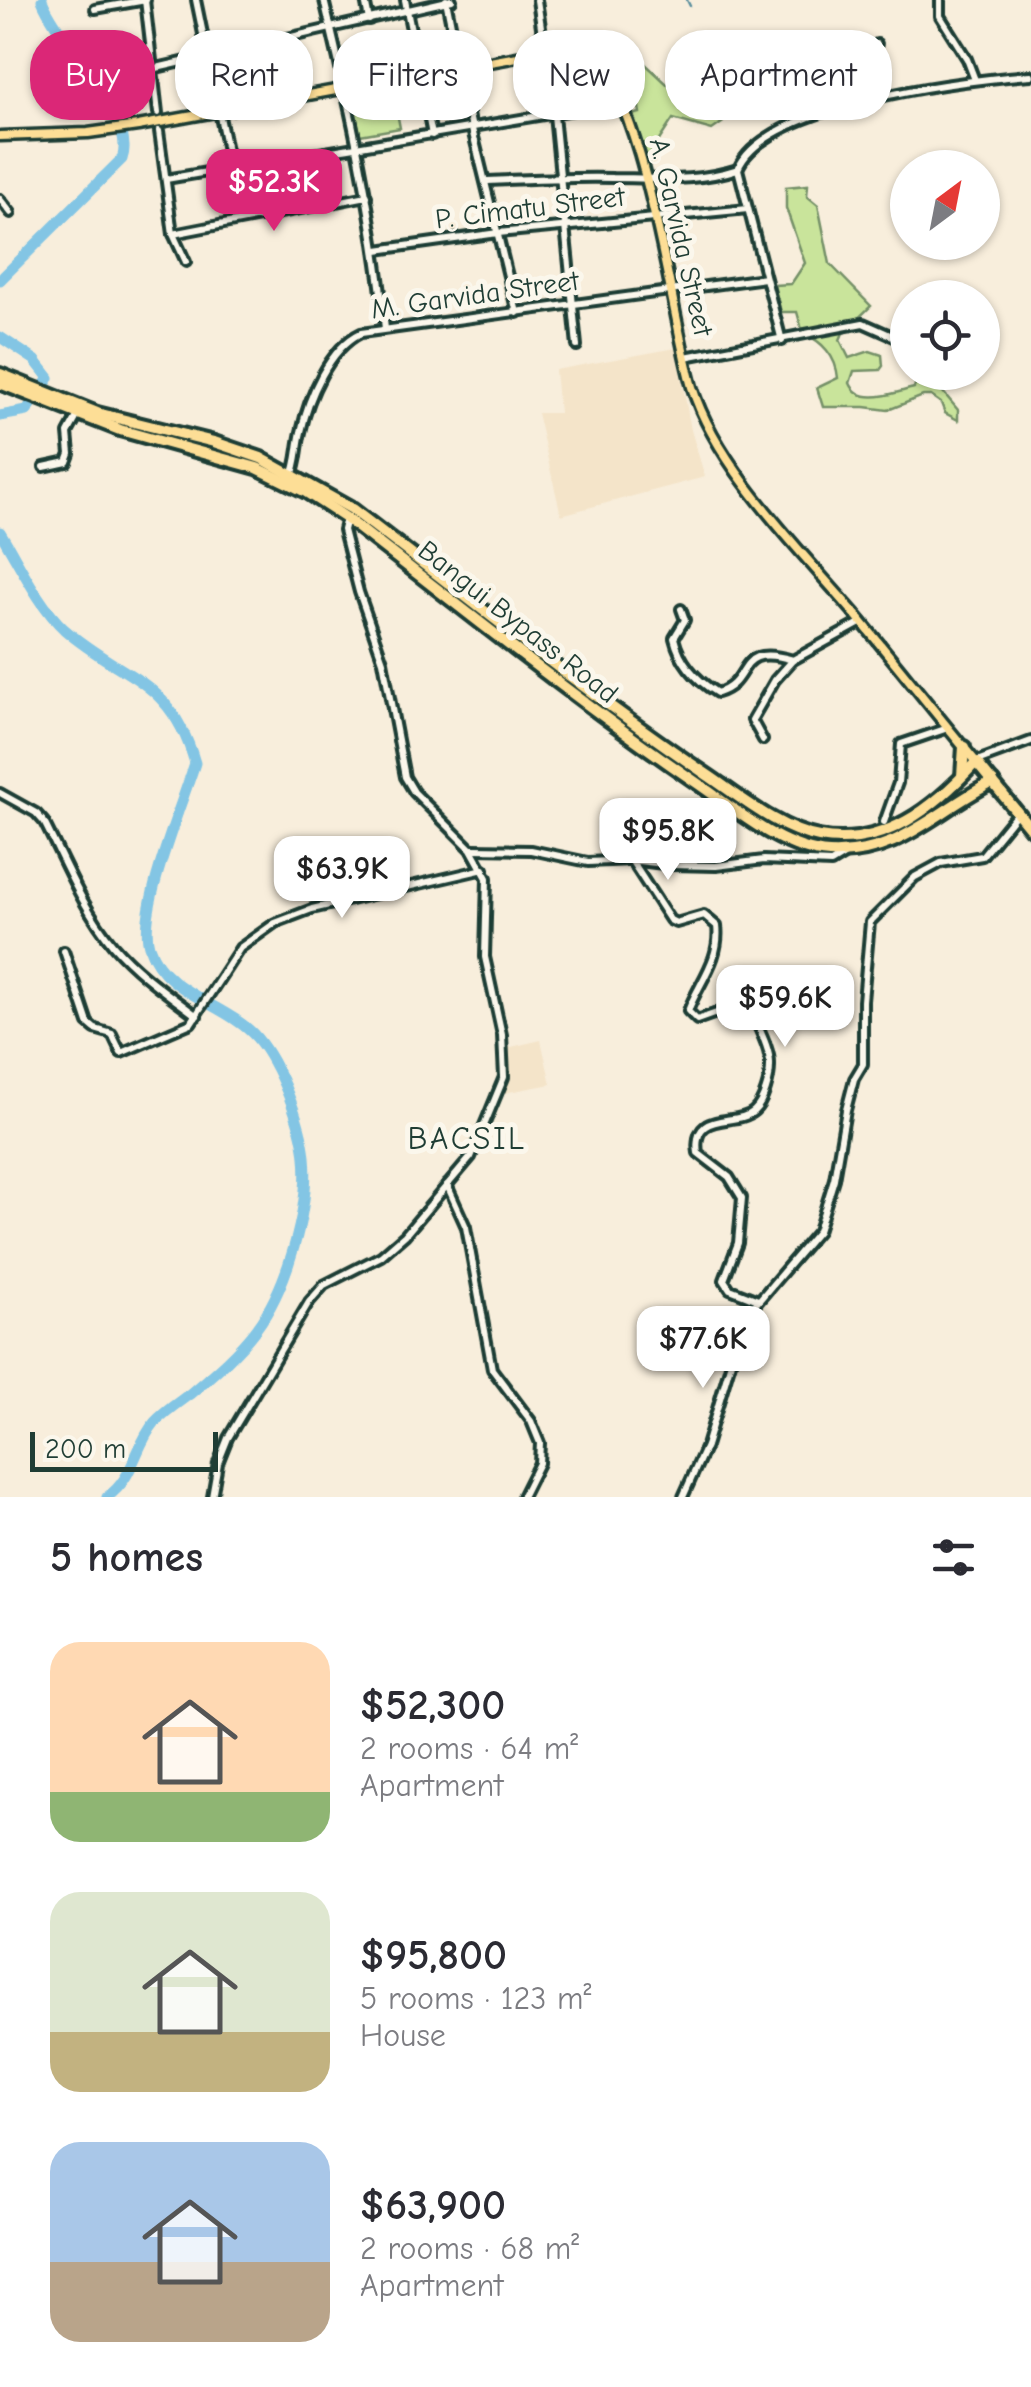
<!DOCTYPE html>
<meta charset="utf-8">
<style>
:root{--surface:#fff;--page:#f2f2f3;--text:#2b2b33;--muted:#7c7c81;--accent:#db2777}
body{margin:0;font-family:"Comic Neue",sans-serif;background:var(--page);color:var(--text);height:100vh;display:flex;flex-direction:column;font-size:38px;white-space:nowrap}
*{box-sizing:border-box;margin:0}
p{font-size:32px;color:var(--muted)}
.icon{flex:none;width:55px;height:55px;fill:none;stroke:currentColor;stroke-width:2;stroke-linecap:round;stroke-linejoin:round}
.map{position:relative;height:1497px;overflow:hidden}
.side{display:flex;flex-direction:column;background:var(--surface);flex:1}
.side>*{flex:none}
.top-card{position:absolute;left:30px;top:30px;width:972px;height:90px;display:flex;gap:20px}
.needle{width:65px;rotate:32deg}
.tools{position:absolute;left:890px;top:150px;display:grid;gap:20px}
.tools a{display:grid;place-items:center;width:110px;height:110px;border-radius:50%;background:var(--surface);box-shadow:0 2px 8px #0004;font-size:50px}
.scale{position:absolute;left:30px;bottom:25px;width:188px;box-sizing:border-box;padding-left:10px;border:5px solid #1f3d34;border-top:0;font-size:28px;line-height:35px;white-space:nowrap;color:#1f3d34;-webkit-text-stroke:8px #fbf7ec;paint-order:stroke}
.price{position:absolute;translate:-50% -85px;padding:0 22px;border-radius:20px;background:#fff;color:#222;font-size:32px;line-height:65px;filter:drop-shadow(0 2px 5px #0008)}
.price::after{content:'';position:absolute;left:50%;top:60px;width:30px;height:22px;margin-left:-15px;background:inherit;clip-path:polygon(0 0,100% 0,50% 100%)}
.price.current{background:var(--accent);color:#fff}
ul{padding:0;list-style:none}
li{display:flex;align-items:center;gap:30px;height:250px;padding:0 50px}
li span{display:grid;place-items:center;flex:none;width:280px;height:200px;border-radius:30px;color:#555}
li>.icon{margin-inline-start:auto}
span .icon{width:120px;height:120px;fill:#fffc;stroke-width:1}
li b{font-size:42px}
h2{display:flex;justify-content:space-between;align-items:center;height:120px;padding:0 50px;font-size:42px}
.pill{padding:0 35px;border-radius:40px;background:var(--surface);box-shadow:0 2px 8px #0004;font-size:35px;line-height:90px}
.pill.current{background:var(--accent);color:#fff}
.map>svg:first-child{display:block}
.built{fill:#f4e4c9}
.green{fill:#c9e49b;stroke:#749068;stroke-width:2.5}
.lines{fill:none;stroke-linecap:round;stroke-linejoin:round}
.stream{stroke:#5b8f9e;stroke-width:2.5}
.river{stroke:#83c5e4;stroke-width:11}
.minor-casing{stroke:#1f3d34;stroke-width:14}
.major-casing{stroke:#1f3d34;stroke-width:15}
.highway-casing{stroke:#1f3d34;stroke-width:18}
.minor{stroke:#fbf7ec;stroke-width:6}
.major{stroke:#fdde96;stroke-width:8}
.highway{stroke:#fdde96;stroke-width:10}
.labels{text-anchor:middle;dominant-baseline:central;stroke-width:10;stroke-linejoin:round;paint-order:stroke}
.street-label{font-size:28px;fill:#1f3d34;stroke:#fbf7ec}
.quarter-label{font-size:32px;letter-spacing:2.5px;fill:#1f3d34;stroke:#fbf7ec}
</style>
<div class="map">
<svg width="1031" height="1497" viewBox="0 0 1031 1497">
<rect width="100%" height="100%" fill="#f8eedc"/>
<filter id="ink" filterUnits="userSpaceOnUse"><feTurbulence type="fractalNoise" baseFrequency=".01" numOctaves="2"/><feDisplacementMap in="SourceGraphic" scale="20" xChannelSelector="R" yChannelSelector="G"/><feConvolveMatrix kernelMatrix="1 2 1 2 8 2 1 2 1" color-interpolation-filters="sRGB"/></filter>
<g filter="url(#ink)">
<g class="built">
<path d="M676,348l15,82 14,47 -144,38 -24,-102h22l-4,-43z"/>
<path d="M541,1040l10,44 -47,9 6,-26 -3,-19z"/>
</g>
<g class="green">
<path d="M626,46l68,63 28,14 -10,7 -39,-11 -28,43 -14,-47 9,-2 -4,-24 7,-4 -3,-10 -11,-14 -21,10 -10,-12 20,-12z"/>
<path d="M392,87l8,41 -40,7 -8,-40z"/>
<path d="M808,185l-1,11 11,9 12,59 41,42 -28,27 -3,7 9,18 21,-7 12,4 1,11 -3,4 -26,1 -4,12c10,24 43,10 64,5l5,-15h8l31,37v10l-13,-7 -4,-10 -10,-7h-8l-35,14 -23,-3h-42l-6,-19 21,-10c-2,-22 -16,-37 -35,-45l-6,-21h-16l-7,-27 17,-1 14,-21 -19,-55v-21z"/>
</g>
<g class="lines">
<path class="stream" d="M687,0l3,6"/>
<g class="river">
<path d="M0,280l122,-121c16,-42 -63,-116 -80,-159"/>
<path d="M0,337l35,23 14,18 -22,33 -27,5"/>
<path d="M0,532c18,29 39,74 64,97 58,51 106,47 131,134 -13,41 -57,146 -46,183 15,49 78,57 108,92 22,26 45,85 48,119 5,51 -18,131 -49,172 -18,24 -43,45 -65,64 -12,9 -26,18 -36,29 -20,23 -21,57 -48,75"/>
</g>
<g class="minor-casing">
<g id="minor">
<path d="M145,0l13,113"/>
<path d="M196,0l35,170"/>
<path d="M324,0c26,108 50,218 61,329"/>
<path d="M365,0l4,20"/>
<path d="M405,0l27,135"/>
<path d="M446,0l26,129 45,184"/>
<path d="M537,0l17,115 23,231"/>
<path d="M940,0v16l27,43 8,21"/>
<path d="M95,9l51,-9"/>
<path d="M877,44l-7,22 11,31"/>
<path d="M152,69l300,-69"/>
<path d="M159,131l14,103 13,28"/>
<path d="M166,179l455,-77"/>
<path d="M486,181c43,-2 85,-4 127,-3 44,0 82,5 125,-9"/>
<path d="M0,199l11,14"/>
<path d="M173,234l194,-38"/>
<path d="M377,250l121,-17 250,-24"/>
<path d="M782,341l-44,-172c27,-66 228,-89 293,-94"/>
<path d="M685,357l178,-34 45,20"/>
<path d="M957,372v2"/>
<path d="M44,467l23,-5 3,-8 -2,-21 11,-20"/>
<path d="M291,478c7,-15 6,-30 10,-46 7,-33 28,-84 60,-99l404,-55"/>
<path d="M681,609l4,11 -11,18c6,25 22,42 43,55 38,-11 15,-51 76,-33l69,-38"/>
<path d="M763,740l-11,-20 23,-40 17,-19"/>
<path d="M977,761l54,-20"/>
<path d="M0,793l36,20 8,9c21,41 39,87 69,123 24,28 55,49 84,71"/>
<path d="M884,822l14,-39 3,-39 47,-16"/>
<path d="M473,849l58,1 57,12 43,-2 41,5 44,1 48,-6 67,3 18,-11"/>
<path d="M631,860l39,60 6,3 28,-8 13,11c4,33 -18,56 -29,85l9,9 42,-15 8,1 5,6c6,15 19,38 18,54 0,13 -6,36 -16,45 -17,16 -63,-2 -56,42l31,24 13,21 -4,45 -14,37 6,9 28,11"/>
<path d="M64,951l24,72 7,6 17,5 9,19 70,-30 49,-75 35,-25 37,-14 172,-40"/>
<path d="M447,1185l19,42 26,142 39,52 9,22 -1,20 -17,34"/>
<path d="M212,1497l6,-34 10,-25 81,-136 15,-17 57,-29 24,-21 66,-78 33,-80 -2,-42 -17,-78 2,-79 -16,-29 -57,-57 -9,-15 -22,-116 -24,-69 -16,-62 3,-12"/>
<path d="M683,1497l23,-51 38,-128 74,-87 16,-52 12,-69 8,-31 9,-15v-63l7,-79 45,-45 26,-14 41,-7 35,-43"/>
</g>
</g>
<g class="major-casing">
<path id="major" d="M0,136l88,-3 50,-7 407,-74c16,-3 30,-5 44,4 56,38 82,260 103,331 24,79 109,164 163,227 41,49 80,99 121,148"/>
</g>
<g class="highway-casing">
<g id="highway">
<path d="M0,374l97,39 117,29 47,16 91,51c117,89 232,182 354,265 33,22 73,56 113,63 65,12 116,-30 157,-75l55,67"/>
<path d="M0,383l120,47 137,38 49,24 40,26c116,90 230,182 351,265 38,26 84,67 132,70 71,3 106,-42 164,-71"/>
<path d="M962,776l2,-29"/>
</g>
</g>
<use href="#minor" class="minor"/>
<use href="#major" class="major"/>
<use href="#highway" class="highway"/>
</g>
</g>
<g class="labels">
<g class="street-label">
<text transform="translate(530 208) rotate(-7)">P. Cimatu Street</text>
<text transform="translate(681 237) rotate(77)">A. Garvida Street</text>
<text transform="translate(475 295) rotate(-8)">M. Garvida Street</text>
<text transform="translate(518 622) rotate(38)">Bangui Bypass Road</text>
</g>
<g class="quarter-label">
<text x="467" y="1138">BACSIL</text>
</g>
</g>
</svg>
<div class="tools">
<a><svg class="needle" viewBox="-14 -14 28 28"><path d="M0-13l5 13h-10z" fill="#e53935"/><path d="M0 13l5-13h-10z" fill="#7c7c81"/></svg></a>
<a><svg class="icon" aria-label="locate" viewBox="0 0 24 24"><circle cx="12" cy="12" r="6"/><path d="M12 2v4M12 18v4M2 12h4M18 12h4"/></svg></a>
</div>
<div class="scale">200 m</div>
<b class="price current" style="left:274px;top:234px">$52.3K</b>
<b class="price" style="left:668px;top:883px">$95.8K</b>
<b class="price" style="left:342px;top:921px">$63.9K</b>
<b class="price" style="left:785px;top:1050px">$59.6K</b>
<b class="price" style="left:703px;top:1391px">$77.6K</b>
<div class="top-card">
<a class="pill current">Buy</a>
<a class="pill">Rent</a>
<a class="pill">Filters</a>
<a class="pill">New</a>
<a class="pill">Apartment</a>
</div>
</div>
<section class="side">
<h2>5 homes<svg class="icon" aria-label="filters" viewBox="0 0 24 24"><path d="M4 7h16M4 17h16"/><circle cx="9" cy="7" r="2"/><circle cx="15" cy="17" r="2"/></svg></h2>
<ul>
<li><span style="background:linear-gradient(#ffd9b3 75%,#8fb573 0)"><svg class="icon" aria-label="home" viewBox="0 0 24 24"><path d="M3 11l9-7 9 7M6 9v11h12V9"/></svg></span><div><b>$52,300</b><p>2 rooms · 64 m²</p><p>Apartment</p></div></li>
<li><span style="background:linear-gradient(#dfe7d0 70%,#c2b280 0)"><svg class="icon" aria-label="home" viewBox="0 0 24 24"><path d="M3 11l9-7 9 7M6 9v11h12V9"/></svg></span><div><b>$95,800</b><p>5 rooms · 123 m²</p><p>House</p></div></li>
<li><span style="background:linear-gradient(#a9c7e8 60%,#b9a48a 0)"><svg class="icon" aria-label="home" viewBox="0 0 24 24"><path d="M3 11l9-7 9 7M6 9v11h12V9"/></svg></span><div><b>$63,900</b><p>2 rooms · 68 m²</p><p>Apartment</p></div></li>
</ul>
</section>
